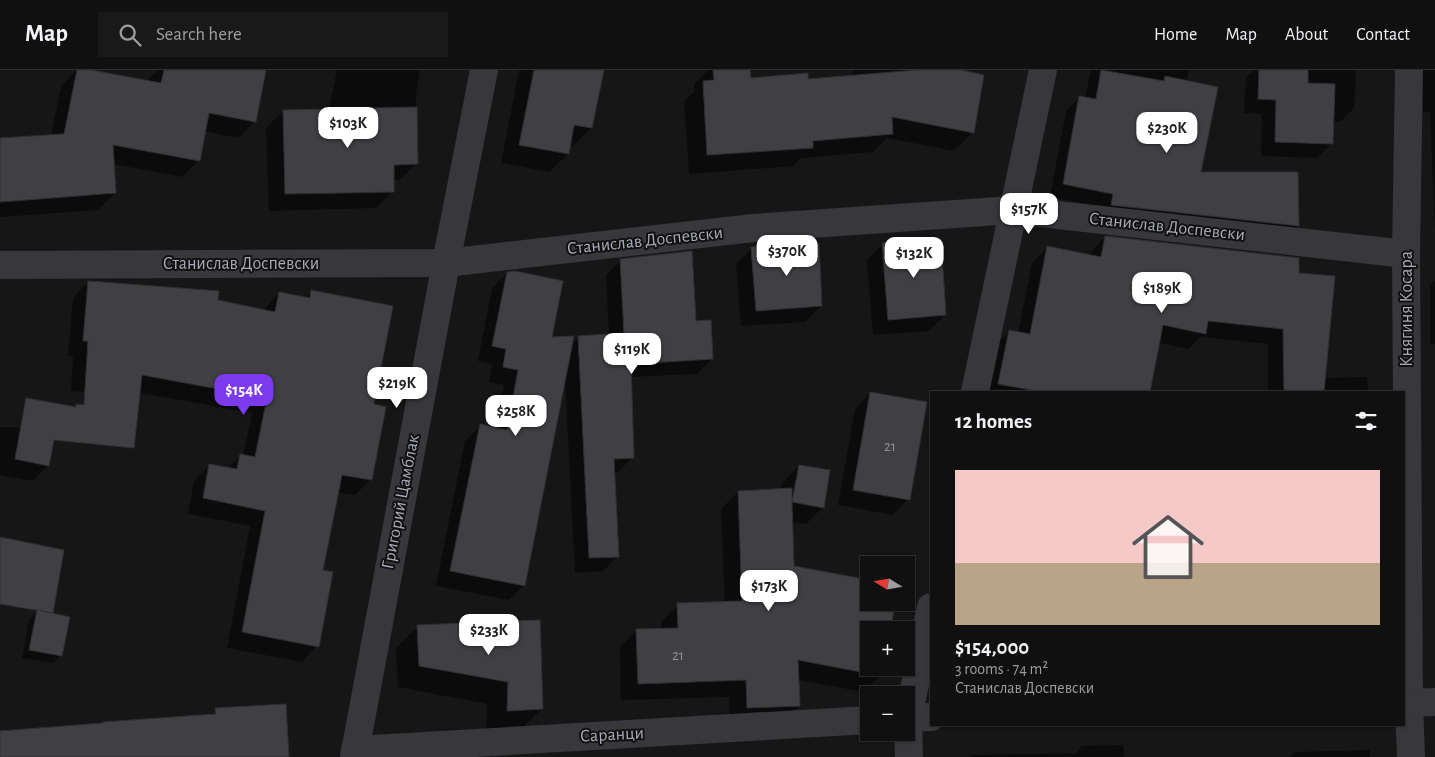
<!DOCTYPE html>
<meta charset="utf-8">
<style>
:root{--surface:#101011;--page:#19191a;--text:#f1f3f6;--muted:#9c9d9f;--line:#303031;--accent:#7c3aed}
body{margin:0;font-family:"Alegreya Sans",sans-serif;background:var(--page);color:var(--text);height:100vh;display:flex;flex-direction:column;font-size:19px;white-space:nowrap}
*{box-sizing:border-box;margin:0}
p{font-size:16px;color:var(--muted)}
.icon{flex:none;width:28px;height:28px;fill:none;stroke:currentColor;stroke-width:2;stroke-linecap:round;stroke-linejoin:round}
.map{position:relative;flex:1;overflow:hidden}
.details{position:absolute;left:930px;top:321px;width:475px;height:335px;display:flex;flex-direction:column;background:var(--surface);border-radius:0px;box-shadow:0 1px 4px #0004,0 0 0 1px var(--line)}
.details>*{flex:none}
.needle{width:32px;rotate:281deg}
.buttons{position:absolute;left:860px;top:486px;display:grid;gap:10px}
.buttons a{display:grid;place-items:center;width:55px;height:55px;border-radius:0px;background:var(--surface);box-shadow:0 1px 4px #0004,0 0 0 1px var(--line);font-size:25px}
.price{position:absolute;translate:-50% -42px;padding:0 11px;border-radius:10px;background:#fff;color:#222;font-size:16px;line-height:32px;filter:drop-shadow(0 1px 2px #0008)}
.price::after{content:'';position:absolute;left:50%;top:30px;width:15px;height:11px;margin-left:-8px;background:inherit;clip-path:polygon(0 0,100% 0,50% 100%)}
.price.active{background:var(--accent);color:#fff}
ul{padding:0;list-style:none}
li{display:grid;align-content:center;gap:10px;height:265px;padding:0 25px}
li span{display:grid;place-items:center;height:155px;border-radius:0px;color:#555}
li>.icon{margin-inline-start:auto}
span .icon{width:90px;height:90px;fill:#fffc;stroke-width:1}
li b{font-size:21px}
h2{display:flex;justify-content:space-between;align-items:center;height:60px;padding:0 25px;font-size:21px}
header{display:flex;align-items:center;gap:30px;box-sizing:border-box;height:70px;padding:0 25px;background:var(--surface);border-bottom:1px solid var(--line)}
header strong{font-size:24px}
nav{display:flex;gap:28px;margin-inline-start:auto;font-size:18px}
.search{width:350px;height:45px;background:var(--page);display:flex;align-items:center;gap:12px;box-sizing:border-box;padding:0 18px;border-radius:0px;color:var(--muted);font-size:19px}
.map>svg:first-child{display:block}
.shadow{fill:#0007}
.building{fill:#404044;stroke:#303033}
.lines{fill:none;stroke-linecap:round;stroke-linejoin:round}
.minor{stroke:#37373c;stroke-width:28}
.labels{text-anchor:middle;dominant-baseline:central;stroke-width:4;stroke-linejoin:round;paint-order:stroke}
.number-label{font-size:15px;fill:#8e909a}
.street-label{font-size:18px;fill:#a8abb7;stroke:#111112}
</style>
<header>
<strong>Map</strong>
<div class="search"><svg class="icon" aria-label="search" viewBox="0 0 24 24"><circle cx="10" cy="10" r="6"/><path d="M15 15l6 6"/></svg>Search here</div>
<nav><a>Home</a><a>Map</a><a>About</a><a>Contact</a></nav>
</header>
<div class="map">
<svg width="1435" height="687" viewBox="0 0 1435 687">
<rect width="100%" height="100%" fill="#161617"/>
<g class="shadow">
<path d="M77,0l72,12v-3l9,-9h107l-10,51 -16,17 -35,-7 -5,29 -17,17 -69,-13 2,29 -17,17 -98,7v-78l51,-3 10,-50z"/>
<path d="M337,0h83l-4,24 1,69 -17,17h-7v11l-17,17 -107,3 -3,-83 17,-17 46,-1z"/>
<path d="M519,0h84l-12,58 -18,18h-4l-1,8 -19,18 -48,-9z"/>
<path d="M708,0h41l1,9 57,2 45,-4v-4l2,-3h101l18,62 -19,19 -67,-13 -14,14 -72,6 -8,8 -104,8 -5,-73 11,-10 -1,-7z"/>
<path d="M1091,0h98l-2,11 12,92 99,53 -14,14 -234,-43 16,-86 14,-14 5,1z"/>
<path d="M1254,0h102l-2,38 -14,14h-8l-1,22 -14,14 -56,-2 1,-42 -18,-1 2,-35z"/>
<path d="M1422,0h13v162l-5,-120h-7z"/>
<path d="M1105,167l193,37 27,104 42,-1 1,15h-100v-48l-68,-7 -11,12 -31,-6 -10,49h-162l8,-45 16,-16 8,2 14,-70 16,-16 41,8z"/>
<path d="M883,174l62,71 -16,16 -56,4 -6,-75z"/>
<path d="M752,178l69,58 -16,16 -64,4 -5,-62z"/>
<path d="M621,190l74,62 17,37 -15,15 -67,3 3,80 -15,15h-5l5,84 -15,15 -28,2 -10,-194 -41,206 -15,15 -73,-14 29,-145 15,-15 16,3 8,-44 -15,-3 3,-18 -14,-3 14,-73 15,-15 43,65 21,7 8,-8 30,-2 -3,-60z"/>
<path d="M1435,210v64h-5v-59z"/>
<path d="M88,212l128,20 47,9 16,-18 26,5 7,-7 61,114 -3,75 -15,15 -18,-3 -15,79 -5,75 -15,16 -75,-14 23,-122 -62,-12 6,-33 16,-16 17,4 14,-13h2l9,-43 -122,-22 -5,5 -54,-5 2,-35h-5l5,-58z"/>
<path d="M870,323l38,106 -15,16 -55,-10 17,-96z"/>
<path d="M0,357l55,1 -7,37 -15,16 -33,-6z"/>
<path d="M799,396l24,41 -17,17 -14,-2 1,45 76,35 20,28h-20v38h13l-1,7 -17,17 -66,-12 1,26 -17,17 -52,2 -1,-28 -108,3 -1,-53 17,-17h24v-8l17,-17 47,-2 -4,-94 17,-17 43,-2 1,-7z"/>
<path d="M37,542l24,43 -8,8 -31,-5 7,-38z"/>
<path d="M539,552l3,87 -22,21 -34,2 1,-28 -89,-17 -2,-39 22,-22z"/>
<path d="M1123,675l1,12h-154l3,-2 103,-2 6,-7z"/>
<path d="M1370,680v7h-80l5,-5z"/>
</g>
<g class="building">
<path d="M77,0h14l70,13 3,-13h102l-10,52 -47,-9 -9,48 -87,-16 3,48 -116,9v-64l64,-4z"/>
<path d="M534,0h70l-12,58 -18,-3 -5,29 -50,-9z"/>
<path d="M713,0h37l1,8 57,-5v6l109,-9h44l23,5 -10,58 -82,-16 1,17 -80,7v7l-106,7 -4,-74 11,-1z"/>
<path d="M1101,0l63,11 1,-5 53,11 -17,85h97l1,54 -188,-21 2,-11 -50,-10 16,-88 17,3z"/>
<path d="M1259,0h49v13l27,1 -2,60 -58,-2 1,-42 -18,-1z"/>
<path d="M417,37l1,57 -24,1v27l-109,2 -2,-84z"/>
<path d="M1105,166l194,22v15l36,3 -11,116h-40l-1,-63 -75,-8 -2,13 -43,-9 -13,67h-108l-44,-8 11,-54 21,4 17,-88 54,11z"/>
<path d="M941,169l5,76 -58,5 -6,-77z"/>
<path d="M819,173l3,63 -66,5 -5,-64z"/>
<path d="M692,181l4,70 15,-1 2,39 -82,5 3,94 -20,1 5,98 -30,1 -11,-222 46,-3 -4,-74z"/>
<path d="M515,201l48,10 -11,56 22,-1 -49,250 -75,-15 30,-147 27,6 11,-60 -15,-3 3,-18 -14,-3 15,-74z"/>
<path d="M88,211l131,10 -1,9 57,12 4,-20 31,6 1,-8 82,16 -19,98 12,3 -14,73 -30,-5 -19,95 10,2 -14,75 -77,-15 23,-121 -62,-13 6,-34 28,5 3,-15 15,3 12,-59 -125,-23 -8,73 -80,-8 -5,26 -34,-7 11,-61 50,9v-3l8,1 4,-64h-5z"/>
<path d="M870,322l57,10 -17,98 -57,-10z"/>
<path d="M799,395l31,5 -6,38 -32,-6 2,64 75,14v22h27l-6,28h-21v38h14l-1,8 -84,-16 2,46 -53,2 -1,-28 -108,4 -2,-55 42,-1 -1,-25 65,-2 -4,-110 54,-3v14z"/>
<path d="M0,467l64,13 -11,63 -53,-9z"/>
<path d="M37,540l33,7 -8,39 -33,-6z"/>
<path d="M540,550l3,89 -36,2 1,-29 -89,-16 -2,-41z"/>
<path d="M286,634l3,53h-289v-26l103,-8v-1l113,-8 -1,-6z"/>
</g>
<g class="lines">
<g class="minor">
<path d="M1409,0l-3,184 3,449 2,54"/>
<path d="M0,195l446,-2 307,-35 260,-18 393,44"/>
<path d="M975,322l68,-322"/>
<path d="M1404,633l31,-1"/>
<path d="M906,648l25,-1"/>
<path d="M355,680l514,-30"/>
<path d="M354,687l92,-494 38,-193"/>
<path d="M909,687l-1,-39 23,-111"/>
</g>
</g>
<g class="labels">
<g class="number-label">
<text x="890" y="376">21</text>
<text x="678" y="585">21</text>
</g>
<g class="street-label">
<text transform="translate(1167 157) rotate(6)">Станислав Доспевски</text>
<text transform="translate(645 171) rotate(-6)">Станислав Доспевски</text>
<text x="241" y="194">Станислав Доспевски</text>
<text transform="translate(1407 239) rotate(-90)">Княгиня Косара</text>
<text transform="translate(401 432) rotate(-79)">Григорий Цамблак</text>
<text transform="translate(612 665) rotate(-3)">Саранци</text>
</g>
</g>
</svg>
<div class="buttons">
<a><svg class="needle" viewBox="-14 -14 28 28"><path d="M0-13l5 13h-10z" fill="#e53935"/><path d="M0 13l5-13h-10z" fill="#9c9d9f"/></svg></a>
<a>+</a>
<a>−</a>
</div>
<b class="price" style="left:348px;top:79px">$103K</b>
<b class="price" style="left:1167px;top:84px">$230K</b>
<b class="price" style="left:1029px;top:165px">$157K</b>
<b class="price" style="left:787px;top:207px">$370K</b>
<b class="price" style="left:914px;top:209px">$132K</b>
<b class="price" style="left:1162px;top:244px">$189K</b>
<b class="price" style="left:632px;top:305px">$119K</b>
<b class="price" style="left:397px;top:339px">$219K</b>
<b class="price active" style="left:244px;top:346px">$154K</b>
<b class="price" style="left:516px;top:367px">$258K</b>
<b class="price" style="left:769px;top:542px">$173K</b>
<b class="price" style="left:489px;top:586px">$233K</b>
<section class="details">
<h2>12 homes<svg class="icon" aria-label="filters" viewBox="0 0 24 24"><path d="M4 7h16M4 17h16"/><circle cx="9" cy="7" r="2"/><circle cx="15" cy="17" r="2"/></svg></h2>
<ul>
<li><span style="background:linear-gradient(#f6c9c9 60%,#b9a48a 0)"><svg class="icon" aria-label="home" viewBox="0 0 24 24"><path d="M3 11l9-7 9 7M6 9v11h12V9"/></svg></span><div><b>$154,000</b><p>3 rooms · 74 m²</p><p>Станислав Доспевски</p></div></li>
</ul>
</section>
</div>
